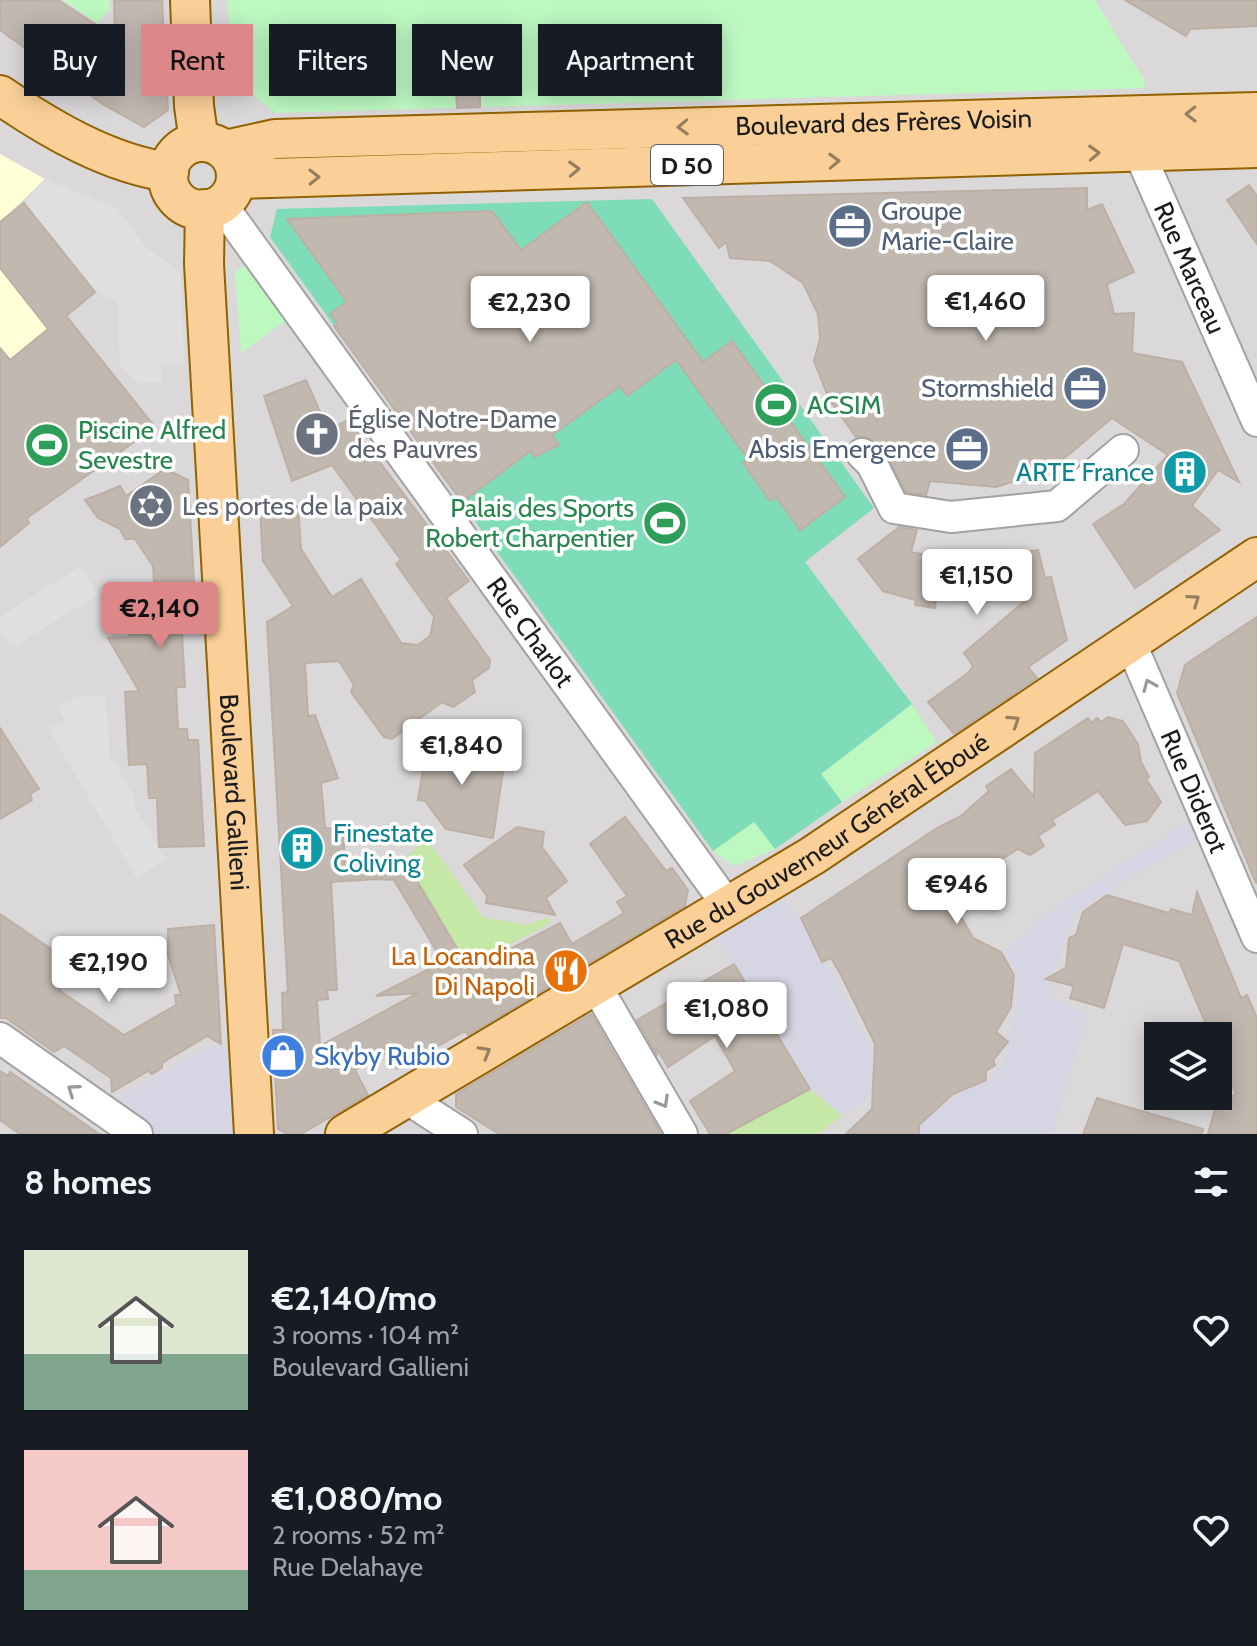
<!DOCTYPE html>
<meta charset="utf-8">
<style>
:root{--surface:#171b24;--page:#242831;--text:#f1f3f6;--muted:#9ea1a6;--accent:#dd8788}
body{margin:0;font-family:Cabin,sans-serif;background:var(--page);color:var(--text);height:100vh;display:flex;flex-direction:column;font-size:30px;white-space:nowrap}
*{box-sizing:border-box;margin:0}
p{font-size:26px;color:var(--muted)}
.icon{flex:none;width:44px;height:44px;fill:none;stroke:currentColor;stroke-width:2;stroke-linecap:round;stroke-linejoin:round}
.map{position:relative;height:1134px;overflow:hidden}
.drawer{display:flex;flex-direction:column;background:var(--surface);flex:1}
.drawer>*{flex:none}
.guide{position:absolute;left:24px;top:24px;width:800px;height:72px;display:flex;gap:16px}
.buttons{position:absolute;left:1144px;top:1022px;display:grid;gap:16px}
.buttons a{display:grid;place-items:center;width:88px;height:88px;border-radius:0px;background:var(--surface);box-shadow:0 4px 20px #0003;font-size:40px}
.price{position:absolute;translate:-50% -68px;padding:0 18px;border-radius:8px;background:#fff;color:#222;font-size:26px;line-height:52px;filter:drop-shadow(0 2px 4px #0008)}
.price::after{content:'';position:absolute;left:50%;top:48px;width:24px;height:18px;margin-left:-12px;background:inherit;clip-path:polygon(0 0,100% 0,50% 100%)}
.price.on{background:var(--accent);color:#111}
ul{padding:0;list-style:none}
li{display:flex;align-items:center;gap:24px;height:200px;padding:0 24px}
li span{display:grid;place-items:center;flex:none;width:224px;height:160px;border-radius:0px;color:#555}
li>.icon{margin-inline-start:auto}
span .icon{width:96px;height:96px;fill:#fffc;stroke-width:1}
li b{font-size:34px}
h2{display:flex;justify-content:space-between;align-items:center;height:96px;padding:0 24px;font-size:34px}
.pill{padding:0 28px;border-radius:0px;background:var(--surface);box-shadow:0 4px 20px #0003;font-size:28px;line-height:72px}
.pill.on{background:var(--accent);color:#111}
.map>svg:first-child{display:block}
.residential{fill:#dad8d8;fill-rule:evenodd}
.education{fill:#ffffd8}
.grass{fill:#c6e8a6}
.park{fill:#bdf8c1}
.pitch{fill:#7edcb8}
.parking{fill:#dfdfdf}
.plaza{fill:#d5d5e3}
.building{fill:#c1b8b0;stroke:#beafa4;stroke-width:2;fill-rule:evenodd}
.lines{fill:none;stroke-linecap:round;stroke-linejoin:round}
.minor-casing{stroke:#a2a2a2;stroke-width:34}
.major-casing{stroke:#926201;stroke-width:42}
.minor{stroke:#fff;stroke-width:30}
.major{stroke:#fbd098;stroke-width:38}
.oneway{stroke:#967f60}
.oneway2{stroke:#989898}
.labels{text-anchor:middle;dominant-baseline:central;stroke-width:7;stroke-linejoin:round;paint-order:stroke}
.shield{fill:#fff;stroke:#5f5f5f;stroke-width:2}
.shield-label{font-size:24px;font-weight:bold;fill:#1b1b1b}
.street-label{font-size:26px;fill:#1b1b1b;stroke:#fff}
.service-label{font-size:26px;fill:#4e5e75;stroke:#fff;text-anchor:end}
.leisure-label{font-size:26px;fill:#27864d;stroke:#fff;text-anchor:start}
.worship-label{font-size:26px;fill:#5b616d;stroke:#fff;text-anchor:start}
.culture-label{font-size:26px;fill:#0d838f;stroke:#fff;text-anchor:end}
.food-label{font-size:26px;fill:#c56008;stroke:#fff;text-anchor:end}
.shop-label{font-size:26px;fill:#366cbe;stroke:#fff;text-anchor:start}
</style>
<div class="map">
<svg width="1257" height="1134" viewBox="0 0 1257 1134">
<rect width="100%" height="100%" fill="#ede9e1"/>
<path class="residential" d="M0,0h1257v1134h-1257zM1158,1036h60v60h-60z"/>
<g class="education">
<path d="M0,154l45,25 -45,43z"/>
<path d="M0,268l48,61 -38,30 -10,-11z"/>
</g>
<g class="grass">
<path d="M427,839l56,78 44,8 22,-8 2,6 -83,42 -64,-106z"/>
<path d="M810,1089l32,26 -24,19h-92z"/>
</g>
<g class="park">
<path d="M63,0h46l1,9 -13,14z"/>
<path d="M228,0h867l49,80 1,8 -869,25 -45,-35z"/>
<path d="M250,263l37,57 -46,33 -6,-81z"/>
<path d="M912,704l25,38 -95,60 -21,-28z"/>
<path d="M754,821l21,28 -41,17 -21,-15z"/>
</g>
<path class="pitch" d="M652,199l222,309 -69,54 107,142 -91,70 21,28 -67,47 -21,-27 -41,29 -443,-614 7,-28z"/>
<g class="parking">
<path d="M45,179l72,29 28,38 36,27 3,91 -23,2 1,16 -24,1 -18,-16 -3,-65 -22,-10 -71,-89z"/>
<path d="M80,566l19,28 -87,54 -12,-16v-15z"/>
<path d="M106,695l4,64 9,5 1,11 15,22v11l31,51 -30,19 -88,-150 17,-7 -8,-14 20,-10z"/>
</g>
<g class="plaza">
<path d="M1203,812l9,19 -92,53 -46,30 -25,76 6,9 32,16 -35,119h-134l2,-8 34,-30 34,-16 16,-17 12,-58 2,-31 -14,-24 27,-17 2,-11z"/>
<path d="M765,886l36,32 74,135 -2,41 -31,21 -32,-26 -76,-125 -32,-42z"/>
<path d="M250,1045l4,89h-117l-25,-17 13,-23 83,-47z"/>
</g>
<g class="building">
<path d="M0,0h58l57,37 -1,-37h48l6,110 -24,17 -40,-22 -104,-75z"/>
<path d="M1125,0h132v26l-67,3 -4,7z"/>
<path d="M468,69h24l1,22h-13v16l-23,1 -1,-16h-10l-1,-22z"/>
<path d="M1249,185l8,11v48l-30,-44z"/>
<path d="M1087,188v22l15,-6 32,68 -27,12 7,30 20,-1 -2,40 50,9 57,120 -21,-12 -26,36 28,24 -85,58 -42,-64 31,-20 44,-49 -56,-37 -46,39 -38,20 -32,10 -66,-6 -4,14 -20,-3 -21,-40 -18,-15h-11l-27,-38 -15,-38 6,-22 -2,-25 -15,-31 -33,-22 -40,-3 -4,-16 -7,6 -36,-50z"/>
<path d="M587,202l116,160 29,-21 113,156 -45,33 -24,-33 -6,4 -27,-38 5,-4 -72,-99 -49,36 -7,-10 -68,49 7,10 -25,12 -4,-6 -68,51 -128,-176 4,-2 -8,-10 17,-12 -60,-83 205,-8 29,39z"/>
<path d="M24,203l71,89 -29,24 89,111 -128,91 2,5 -29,24v-199l10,12 38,-31 -48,-61v-46z"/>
<path d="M306,380l22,50 20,-10 121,161 -23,17 44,62 -1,8 -17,12 3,12 -22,15 -11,-5 -50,37 -8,-2 -33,-45 3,-7 -15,-24 -34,2 3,53 7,-1 23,63 -17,5 4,45 18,1 2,34 59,-4 66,111 90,-47 12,21 52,-31 -7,-11 10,-6 -37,-52 35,-27 41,54 6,-3 16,22 -3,16 -217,129 -3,-4 -68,38 -9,-17 -33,18 13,25 -67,39h-14l-9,-5 -5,-99h10l-1,-37 6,-1 -21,-370 26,-16 -30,-45 -3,-52 38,-3 3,43 31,48 29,-18 40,64 17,2 12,-9 4,-19 -38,-53 5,-4 -69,-95 -40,16 -28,-85zM377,879l17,1 49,82 -67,34 42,-3 -98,53 -3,-46 11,-1 -1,-9h10l-6,-108z"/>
<path d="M165,469l23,11 9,152 -15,1 3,54h-9l2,42h9l1,11h10l6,106 -45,1 -2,-49h-8l-2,-34 -18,1 -4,-73 14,-1 -31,-53 22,-1 -6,-30 31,-10 -2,-31 -18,-27h-10l-5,-10 -22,-11 -13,-18 35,-14 6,10z"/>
<path d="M899,527l18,3 -6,22 26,5 52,2 49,-9 7,28 6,-1 16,63 -39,27 9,11 -83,56 -26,-32 40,-29 5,-7 -9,-13 62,-53 -90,-1 -1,9 -20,-3 1,-5 -33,-9 -25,-32z"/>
<path d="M1257,617v266h-1l-79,-190 8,-28z"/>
<path d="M1108,717l15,4 15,23 3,18 8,15 -3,2 15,23 -14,19 -22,4 -27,-34 -46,29 3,5 -17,11 6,10 -14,9 -12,-6 -71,43 26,46 28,14 13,23 -3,32 -15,25 12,10 -15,18 2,5 -9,6v9l-33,14 -34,31v9h-73l26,-25 3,-65 -33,-67 -11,-19 -9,4 -21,-44 136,-90 24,-12 28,-25 -3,-5 25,-17 23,28 1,-44 53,-35 3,5 6,-5 4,4z"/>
<path d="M0,728l39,61 -9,5 2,6 -32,19z"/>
<path d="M465,730l29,40 9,1 -10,67 -47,-9 -21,-28 -7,-1 8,-48 7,1z"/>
<path d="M517,827l27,5 -2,15 25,34 -21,17 9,17 -69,-12 1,-7 -23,-31z"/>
<path d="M1197,892l44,106 6,-3 10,23v116h-49l9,-32 19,-8 -18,-42v-16h-7l-32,-75 -56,-17 -19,64 -34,-10 4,-12 -28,-7 20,-11 3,-30 7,-3 7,-23 24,-17 62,18 2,-4 21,6z"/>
<path d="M0,914l76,52 -17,24 65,45 52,-30 -1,-10h6l-16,-50h3v-16l46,-4 7,119 -14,-8 -45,27v5l-10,6 -4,-3 -36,21 -1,-14 -47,-32 -10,6 -48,-34h-6z"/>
<path d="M734,964l76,125 -84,45h-16l-20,-33 45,-30 -20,-35 -47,31 -12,-20 1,9 -20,-36z"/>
<path d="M591,1014l70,120h-162l-43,-27v-13z"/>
<path d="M0,1071l8,5 2,-4 89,62h-79l-20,-14z"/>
<path d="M1097,1098l106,31 -1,5h-119z"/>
</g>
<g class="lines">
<g class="minor-casing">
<g id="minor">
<path id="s1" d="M1131,134l126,287"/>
<path id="s2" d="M221,204l507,702"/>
<path d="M862,454l10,10 22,44 57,9 106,-11 66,-56"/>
<path id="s3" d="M1131,644l126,293"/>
<path d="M596,986l86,148"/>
<path d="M0,1038l137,96"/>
<path d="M406,1098l56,36"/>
</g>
</g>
<g class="major-casing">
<g id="major">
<path d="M190,0l4,106 5,36"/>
<path d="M0,95c50,34 109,69 169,77"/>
<circle cx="202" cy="176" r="34"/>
<path id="s4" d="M225,150l50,-11 982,-27"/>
<path d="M236,179l1021,-31"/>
<path id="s5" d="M205,209l-1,55 50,870"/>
<path id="s6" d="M345,1134l467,-278 445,-299"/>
</g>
</g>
<use href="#minor" class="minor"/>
<use href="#major" class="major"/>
</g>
<defs><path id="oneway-chevron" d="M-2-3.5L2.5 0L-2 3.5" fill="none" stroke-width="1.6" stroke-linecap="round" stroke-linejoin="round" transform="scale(2)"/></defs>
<g class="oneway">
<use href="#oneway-chevron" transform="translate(1191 114) rotate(179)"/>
<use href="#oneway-chevron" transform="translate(683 127) rotate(178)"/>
<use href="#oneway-chevron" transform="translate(1094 153) rotate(-2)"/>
<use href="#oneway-chevron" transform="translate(834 161) rotate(-2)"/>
<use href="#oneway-chevron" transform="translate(574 169) rotate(-2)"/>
<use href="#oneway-chevron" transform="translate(314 177) rotate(-1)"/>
<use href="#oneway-chevron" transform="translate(1194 600) rotate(-35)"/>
<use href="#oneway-chevron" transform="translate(1014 721) rotate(-33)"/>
<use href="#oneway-chevron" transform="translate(485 1052) rotate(-30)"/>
</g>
<g class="oneway2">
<use href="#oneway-chevron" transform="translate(1149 685) rotate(-113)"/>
<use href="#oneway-chevron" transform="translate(73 1090) rotate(-145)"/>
<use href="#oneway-chevron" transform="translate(663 1102) rotate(60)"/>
</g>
<defs>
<g id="office-disc" transform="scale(2.3)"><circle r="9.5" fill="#5c6f8a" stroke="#fff"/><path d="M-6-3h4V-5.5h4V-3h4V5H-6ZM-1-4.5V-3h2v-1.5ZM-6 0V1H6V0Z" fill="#fff"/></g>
<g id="stadium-disc" transform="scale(2.3)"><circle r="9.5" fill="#2e9e5b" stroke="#fff"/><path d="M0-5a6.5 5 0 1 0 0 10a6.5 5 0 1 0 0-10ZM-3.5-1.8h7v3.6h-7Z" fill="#fff"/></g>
<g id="church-disc" transform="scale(2.3)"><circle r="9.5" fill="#6b7280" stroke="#fff"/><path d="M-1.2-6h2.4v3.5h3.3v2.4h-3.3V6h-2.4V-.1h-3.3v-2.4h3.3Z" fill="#fff"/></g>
<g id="building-disc" transform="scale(2.3)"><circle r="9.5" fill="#0f9aa8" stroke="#fff"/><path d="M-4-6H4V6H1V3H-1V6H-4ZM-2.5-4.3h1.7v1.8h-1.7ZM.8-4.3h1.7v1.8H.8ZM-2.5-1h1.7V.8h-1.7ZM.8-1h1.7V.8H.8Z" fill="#fff"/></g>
<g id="synagogue-disc" transform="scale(2.3)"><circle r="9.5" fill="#6b7280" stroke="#fff"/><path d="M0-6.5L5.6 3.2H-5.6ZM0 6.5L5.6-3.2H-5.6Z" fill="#fff"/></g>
<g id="restaurant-disc" transform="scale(2.3)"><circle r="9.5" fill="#e8710a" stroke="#fff"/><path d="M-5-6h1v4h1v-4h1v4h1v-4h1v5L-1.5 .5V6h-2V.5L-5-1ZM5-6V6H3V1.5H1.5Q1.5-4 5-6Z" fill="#fff"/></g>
<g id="shop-disc" transform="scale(2.3)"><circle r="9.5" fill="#3f7fe0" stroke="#fff"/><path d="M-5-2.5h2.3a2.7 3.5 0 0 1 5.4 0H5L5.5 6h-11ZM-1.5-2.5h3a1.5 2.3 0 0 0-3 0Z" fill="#fff"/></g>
</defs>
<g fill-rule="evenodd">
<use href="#office-disc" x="850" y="226"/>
<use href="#office-disc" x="1085" y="388"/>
<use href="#stadium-disc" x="776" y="405"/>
<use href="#church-disc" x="317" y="434"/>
<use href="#stadium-disc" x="47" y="445"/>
<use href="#office-disc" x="967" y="449"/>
<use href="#building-disc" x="1185" y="472"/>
<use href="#synagogue-disc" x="151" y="506"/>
<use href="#stadium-disc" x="665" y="523"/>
<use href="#building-disc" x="302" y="848"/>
<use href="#restaurant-disc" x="566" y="971"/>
<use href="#shop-disc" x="283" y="1056"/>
</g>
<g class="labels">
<rect class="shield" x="651" y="145" width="72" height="40" rx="6"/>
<g class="shield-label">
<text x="687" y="165">D 50</text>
</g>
<g class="street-label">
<text stroke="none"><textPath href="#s4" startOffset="660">Boulevard des Frères Voisin</textPath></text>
<text stroke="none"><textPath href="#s1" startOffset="146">Rue Marceau</textPath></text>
<text stroke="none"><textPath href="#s2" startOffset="528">Rue Charlot</textPath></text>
<text stroke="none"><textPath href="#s3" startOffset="160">Rue Diderot</textPath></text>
<text stroke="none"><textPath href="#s5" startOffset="584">Boulevard Gallieni</textPath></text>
<text stroke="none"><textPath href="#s6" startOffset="564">Rue du Gouverneur Général Éboué</textPath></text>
</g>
<g class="service-label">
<text x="881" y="211" text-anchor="start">Groupe<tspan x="881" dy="30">Marie-Claire</tspan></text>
<text x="1054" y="388">Stormshield</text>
<text x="936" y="449">Absis Emergence</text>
</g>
<g class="leisure-label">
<text x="807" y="405">ACSIM</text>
<text x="78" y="430">Piscine Alfred<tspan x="78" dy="30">Sevestre</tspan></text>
<text x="634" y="508" text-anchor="end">Palais des Sports<tspan x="634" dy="30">Robert Charpentier</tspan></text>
</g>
<g class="worship-label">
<text x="348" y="419">Église Notre-Dame<tspan x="348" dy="30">des Pauvres</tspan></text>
<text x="182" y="506">Les portes de la paix</text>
</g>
<g class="culture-label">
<text x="1154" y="472">ARTE France</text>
<text x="333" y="833" text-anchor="start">Finestate<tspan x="333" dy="30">Coliving</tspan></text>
</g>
<g class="food-label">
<text x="535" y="956">La Locandina<tspan x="535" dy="30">Di Napoli</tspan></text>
</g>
<g class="shop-label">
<text x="314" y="1056">Skyby Rubio</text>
</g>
</g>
</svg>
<div class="buttons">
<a><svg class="icon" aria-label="layers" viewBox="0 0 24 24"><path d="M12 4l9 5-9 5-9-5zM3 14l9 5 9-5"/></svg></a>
</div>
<b class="price" style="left:986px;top:343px">€1,460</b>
<b class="price" style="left:530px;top:344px">€2,230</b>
<b class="price" style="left:977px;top:617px">€1,150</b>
<b class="price on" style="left:160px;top:650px">€2,140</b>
<b class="price" style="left:462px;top:787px">€1,840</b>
<b class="price" style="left:957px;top:926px">€946</b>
<b class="price" style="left:109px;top:1004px">€2,190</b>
<b class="price" style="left:727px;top:1050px">€1,080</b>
<div class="guide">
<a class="pill">Buy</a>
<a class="pill on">Rent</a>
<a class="pill">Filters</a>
<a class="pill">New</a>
<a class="pill">Apartment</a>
</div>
</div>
<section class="drawer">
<h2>8 homes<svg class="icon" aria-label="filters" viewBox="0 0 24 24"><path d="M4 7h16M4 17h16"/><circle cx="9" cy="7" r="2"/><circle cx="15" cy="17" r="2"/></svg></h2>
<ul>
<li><span style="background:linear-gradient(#dfe7d0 65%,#7fa58c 0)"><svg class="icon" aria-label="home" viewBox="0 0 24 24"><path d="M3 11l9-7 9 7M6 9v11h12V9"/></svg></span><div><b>€2,140/mo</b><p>3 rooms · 104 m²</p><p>Boulevard Gallieni</p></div><svg class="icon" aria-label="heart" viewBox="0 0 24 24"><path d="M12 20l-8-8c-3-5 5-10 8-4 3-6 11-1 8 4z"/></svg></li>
<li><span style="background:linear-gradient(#f6c9c9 75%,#7fa58c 0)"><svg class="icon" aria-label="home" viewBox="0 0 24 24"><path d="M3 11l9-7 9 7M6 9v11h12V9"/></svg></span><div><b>€1,080/mo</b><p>2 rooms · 52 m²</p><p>Rue Delahaye</p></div><svg class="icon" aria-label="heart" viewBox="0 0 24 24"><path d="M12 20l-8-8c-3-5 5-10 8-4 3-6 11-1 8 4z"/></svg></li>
</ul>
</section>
